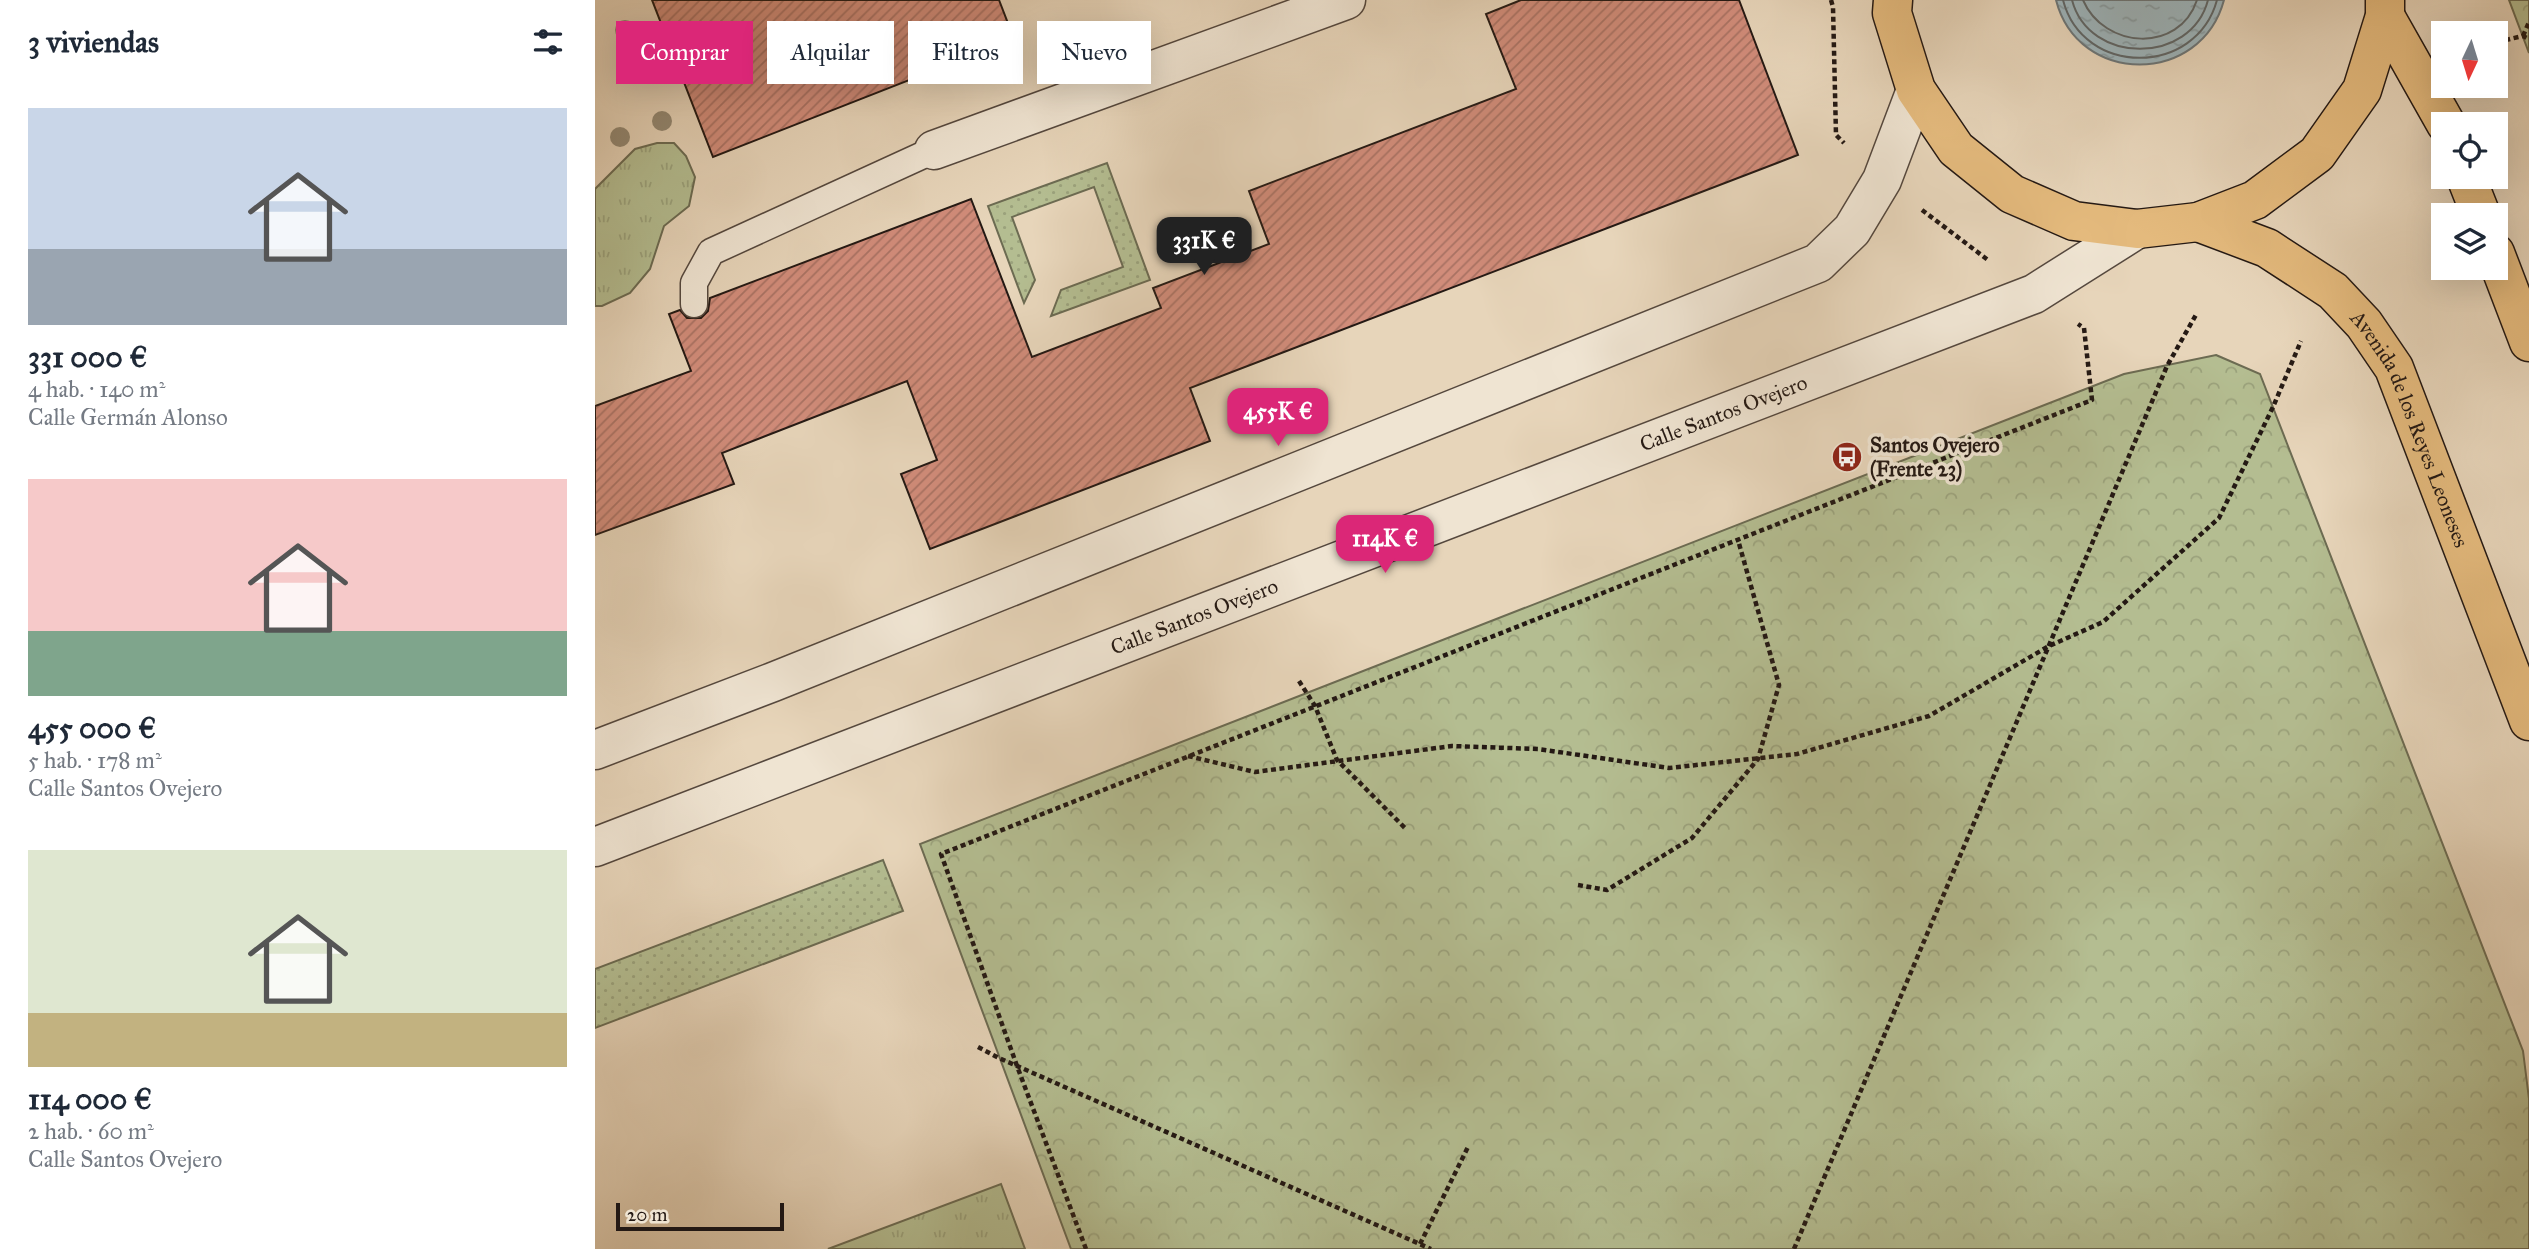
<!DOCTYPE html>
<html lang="es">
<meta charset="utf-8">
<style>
:root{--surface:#fff;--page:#f2f2f3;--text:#1f2937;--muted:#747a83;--accent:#db2777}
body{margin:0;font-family:"IM FELL Great Primer",serif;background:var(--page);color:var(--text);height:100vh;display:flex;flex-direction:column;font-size:26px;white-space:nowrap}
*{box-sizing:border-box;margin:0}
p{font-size:23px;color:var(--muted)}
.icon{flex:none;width:38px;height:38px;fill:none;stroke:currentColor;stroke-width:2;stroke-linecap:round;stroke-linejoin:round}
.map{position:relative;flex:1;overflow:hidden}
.panel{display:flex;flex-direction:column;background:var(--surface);width:595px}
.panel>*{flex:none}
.guide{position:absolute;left:21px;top:21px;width:665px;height:63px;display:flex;gap:14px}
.needle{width:46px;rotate:184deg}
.tools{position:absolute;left:1836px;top:21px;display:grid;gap:14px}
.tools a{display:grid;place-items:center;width:77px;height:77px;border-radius:0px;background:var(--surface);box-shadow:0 7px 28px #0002;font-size:35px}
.scale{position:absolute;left:21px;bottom:18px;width:168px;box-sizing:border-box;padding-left:7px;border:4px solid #241914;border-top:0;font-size:19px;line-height:24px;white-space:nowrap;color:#241914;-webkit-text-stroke:5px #efe4d2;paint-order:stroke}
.price{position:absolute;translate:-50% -60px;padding:0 16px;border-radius:14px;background:var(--accent);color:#fff;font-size:23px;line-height:46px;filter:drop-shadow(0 2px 4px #0008)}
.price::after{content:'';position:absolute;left:50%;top:42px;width:21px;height:16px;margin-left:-10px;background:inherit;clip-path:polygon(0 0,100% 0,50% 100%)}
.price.active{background:#222;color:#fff}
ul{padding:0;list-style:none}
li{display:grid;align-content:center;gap:14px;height:371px;padding:0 28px}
li span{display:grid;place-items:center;height:217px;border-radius:0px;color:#555}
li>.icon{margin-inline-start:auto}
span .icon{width:126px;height:126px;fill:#fffc;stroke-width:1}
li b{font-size:30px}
h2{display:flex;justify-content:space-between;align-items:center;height:84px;padding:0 28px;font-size:30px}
.pill{padding:0 24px;border-radius:0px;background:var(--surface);box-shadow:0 7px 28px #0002;font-size:24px;line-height:63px}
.pill.active{background:var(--accent);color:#fff}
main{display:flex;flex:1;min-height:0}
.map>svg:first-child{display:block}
.grass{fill:url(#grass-tufts);stroke:#6c6b52;stroke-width:2}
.park{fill:url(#park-crowns);stroke:#6c6b52;stroke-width:2}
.garden{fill:url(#garden-dots);stroke:#6c6b52;stroke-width:2}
.water{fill:url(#water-ripples);stroke:#6d7779;stroke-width:2}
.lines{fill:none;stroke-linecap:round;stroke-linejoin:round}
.shore{stroke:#606768;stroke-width:2}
.building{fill:url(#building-hatch);stroke:#241914;stroke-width:2}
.service-casing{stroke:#55483e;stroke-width:29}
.minor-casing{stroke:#55483e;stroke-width:41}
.primary-casing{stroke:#241914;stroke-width:41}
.path{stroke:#241914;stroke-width:4.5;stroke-dasharray:5 3.5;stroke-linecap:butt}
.service{stroke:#efe4d2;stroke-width:26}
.minor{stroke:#efe4d2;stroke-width:38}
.primary{stroke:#e4ba7d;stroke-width:38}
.tree{fill:#938974}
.labels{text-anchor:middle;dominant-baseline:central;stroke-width:7;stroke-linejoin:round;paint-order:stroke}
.street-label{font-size:21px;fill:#241914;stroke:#efe4d2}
.poi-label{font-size:21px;font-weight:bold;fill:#241914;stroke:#efe4d2;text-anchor:start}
</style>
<main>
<section class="panel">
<h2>3 viviendas<svg class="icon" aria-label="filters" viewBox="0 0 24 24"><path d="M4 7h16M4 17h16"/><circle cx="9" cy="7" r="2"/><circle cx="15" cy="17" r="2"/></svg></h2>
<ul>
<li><span style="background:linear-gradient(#c9d6e8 65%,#9aa5b1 0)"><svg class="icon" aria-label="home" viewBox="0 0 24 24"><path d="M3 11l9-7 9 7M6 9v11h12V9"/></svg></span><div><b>331 000 €</b><p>4 hab. · 140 m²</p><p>Calle Germán Alonso</p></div></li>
<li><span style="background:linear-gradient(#f6c9c9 70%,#7fa58c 0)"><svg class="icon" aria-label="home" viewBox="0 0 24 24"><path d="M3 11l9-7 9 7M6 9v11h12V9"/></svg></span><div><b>455 000 €</b><p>5 hab. · 178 m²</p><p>Calle Santos Ovejero</p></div></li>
<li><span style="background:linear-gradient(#dfe7d0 75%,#c2b280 0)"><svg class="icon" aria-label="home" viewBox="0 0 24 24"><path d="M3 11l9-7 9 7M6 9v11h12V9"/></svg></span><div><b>114 000 €</b><p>2 hab. · 60 m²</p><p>Calle Santos Ovejero</p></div></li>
</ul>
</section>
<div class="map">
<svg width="1934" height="1249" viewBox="0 0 1934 1249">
<defs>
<pattern id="grass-tufts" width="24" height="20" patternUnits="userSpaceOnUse" patternTransform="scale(1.75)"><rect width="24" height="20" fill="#b4bd91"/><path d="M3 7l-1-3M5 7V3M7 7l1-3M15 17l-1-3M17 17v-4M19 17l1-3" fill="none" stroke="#9ba27c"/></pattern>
<pattern id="park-crowns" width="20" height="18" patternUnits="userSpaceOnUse" patternTransform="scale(1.75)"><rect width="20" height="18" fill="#b4bd91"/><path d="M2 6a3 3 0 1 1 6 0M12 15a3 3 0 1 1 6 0" fill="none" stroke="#9ba27c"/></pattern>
<pattern id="garden-dots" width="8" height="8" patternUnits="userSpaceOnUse" patternTransform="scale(1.75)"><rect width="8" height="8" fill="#b4bd91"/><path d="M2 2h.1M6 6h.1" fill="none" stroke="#9ba27c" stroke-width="1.8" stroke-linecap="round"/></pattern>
<pattern id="water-ripples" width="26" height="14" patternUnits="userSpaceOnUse" patternTransform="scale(1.75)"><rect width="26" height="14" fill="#9db5bc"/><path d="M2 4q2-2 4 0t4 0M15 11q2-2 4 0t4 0" fill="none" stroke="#879ba1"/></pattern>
<pattern id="building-hatch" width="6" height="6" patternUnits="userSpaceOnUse" patternTransform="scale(1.75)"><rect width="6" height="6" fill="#d18c7a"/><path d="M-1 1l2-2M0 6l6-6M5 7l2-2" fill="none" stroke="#a97263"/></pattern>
</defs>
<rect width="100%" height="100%" fill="#e7d5ba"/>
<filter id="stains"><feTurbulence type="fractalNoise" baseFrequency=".00286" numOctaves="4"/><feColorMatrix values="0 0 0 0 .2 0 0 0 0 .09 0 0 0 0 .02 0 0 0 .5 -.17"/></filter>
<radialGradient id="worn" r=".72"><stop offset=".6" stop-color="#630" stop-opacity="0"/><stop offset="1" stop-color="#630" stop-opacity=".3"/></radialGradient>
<g class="grass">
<path d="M62,143h17l12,13 9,21 -6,29 -25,20 -14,43 -20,24 -28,13h-7v-117l40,-40z"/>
<path d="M406,1184l24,65h-197z"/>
</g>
<g class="park">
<path d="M1914,0h20v53z"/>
<path d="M1621,355l44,19 263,677 6,48v150h-1458l-151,-405 1204,-470z"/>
</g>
<g class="garden">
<path d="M512,163l43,117 -99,36 10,-26 62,-23 -29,-80 -82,30 23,63 -11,23 -36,-97z"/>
<path d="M288,860l20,51 -308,117v-59z"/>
</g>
<path class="water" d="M1461,0h168c-23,86 -146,86 -168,0z"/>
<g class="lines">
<g class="shore">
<path d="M1468,0c20,77 133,77 154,0"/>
<path d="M1477,0c17,65 119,65 136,0"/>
<path d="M1488,0c21,49 96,54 114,0"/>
</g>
</g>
<g class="building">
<path d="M57,0h347l15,39 -301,118z"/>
<path d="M926,0h218l59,155 -608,233 20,53 -280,108 -29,-75 36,-14 -30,-79 -185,72 12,31 -139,51v-129l96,-35 -22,-57 11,-4 7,8h14l7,-7 2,-13 261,-99 61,158 129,-49 -8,-20 116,-44 -20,-53 267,-102 -30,-75z"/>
</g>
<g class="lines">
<g class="service-casing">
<path id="service" d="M99,304v-21l17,-31 223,-102"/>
</g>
<g class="minor-casing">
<g id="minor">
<path d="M339,150l412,-150"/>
<path d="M0,750l178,-68 1045,-419 34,-33 30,-50 34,-90"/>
<path id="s1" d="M0,847l1439,-553 103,-65"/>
</g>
</g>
<g class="primary-casing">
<g id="primary">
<path d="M1298,0l-1,13 24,77 40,59 56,45 62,27 63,8 61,-7 57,-22 62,-46 45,-64 23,-74v-16"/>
<path d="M1790,16l61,108"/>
<path d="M1871,177l15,38"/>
<path id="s2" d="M1603,222l69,26 66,43 31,33 30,44 135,353"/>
<path d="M1900,253l34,89"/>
</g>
</g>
<g class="path">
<path d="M1236,0l2,7 3,128 8,8"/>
<path d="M1928,36l6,-14"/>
<path d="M1902,42l26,-6 6,3"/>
<path d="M1327,210l66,50"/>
<path d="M704,681l16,25 22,54 69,69"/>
<path d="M593,756l67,16 197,-26 86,3 131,19 128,-14 132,-38 120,-70 54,-24 116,-104 54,-111 28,-66"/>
<path d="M983,885l29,5 85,-52 66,-79 21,-74 -41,-145"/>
<path d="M383,1047l21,11 432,191"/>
<path d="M825,1244l49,-99"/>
<path d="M491,1249l-69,-183 -76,-212 1151,-454 -8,-72 -6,-4"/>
<path d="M1199,1249l373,-883 30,-53"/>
</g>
<use href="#service" class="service"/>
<use href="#minor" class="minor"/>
<use href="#primary" class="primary"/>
</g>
<g class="tree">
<circle cx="30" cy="30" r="10"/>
<circle cx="49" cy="71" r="10"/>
<circle cx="67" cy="121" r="10"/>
<circle cx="25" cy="137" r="10"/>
</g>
<defs>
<g id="bus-disc" transform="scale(1.575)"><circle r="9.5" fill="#8f2418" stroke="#efe4d2"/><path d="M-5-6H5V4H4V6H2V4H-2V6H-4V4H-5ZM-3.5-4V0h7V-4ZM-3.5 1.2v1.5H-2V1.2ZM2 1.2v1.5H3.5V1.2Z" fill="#fff"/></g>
</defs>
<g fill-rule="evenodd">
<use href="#bus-disc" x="1252" y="457"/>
</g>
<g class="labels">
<g class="street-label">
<text stroke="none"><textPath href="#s1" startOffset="1209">Calle Santos Ovejero</textPath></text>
<text stroke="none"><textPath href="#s2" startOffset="313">Avenida de los Reyes Leoneses</textPath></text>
<text stroke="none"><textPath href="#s1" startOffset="642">Calle Santos Ovejero</textPath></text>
</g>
<g class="poi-label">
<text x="1275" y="445">Santos Ovejero<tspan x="1275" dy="24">(Frente 23)</tspan></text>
</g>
</g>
<rect width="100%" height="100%" filter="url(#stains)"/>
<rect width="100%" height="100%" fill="url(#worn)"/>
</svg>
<div class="tools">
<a><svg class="needle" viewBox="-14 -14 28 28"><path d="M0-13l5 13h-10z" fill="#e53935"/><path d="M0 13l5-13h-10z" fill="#747a83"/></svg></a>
<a><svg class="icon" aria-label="locate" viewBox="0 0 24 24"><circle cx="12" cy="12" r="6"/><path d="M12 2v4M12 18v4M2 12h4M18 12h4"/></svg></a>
<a><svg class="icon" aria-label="layers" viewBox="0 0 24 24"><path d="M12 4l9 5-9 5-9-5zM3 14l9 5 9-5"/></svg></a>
</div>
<div class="scale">20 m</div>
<b class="price active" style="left:609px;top:277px">331K €</b>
<b class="price" style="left:683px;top:448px">455K €</b>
<b class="price" style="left:790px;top:575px">114K €</b>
<div class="guide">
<a class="pill active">Comprar</a>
<a class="pill">Alquilar</a>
<a class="pill">Filtros</a>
<a class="pill">Nuevo</a>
</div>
</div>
</main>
